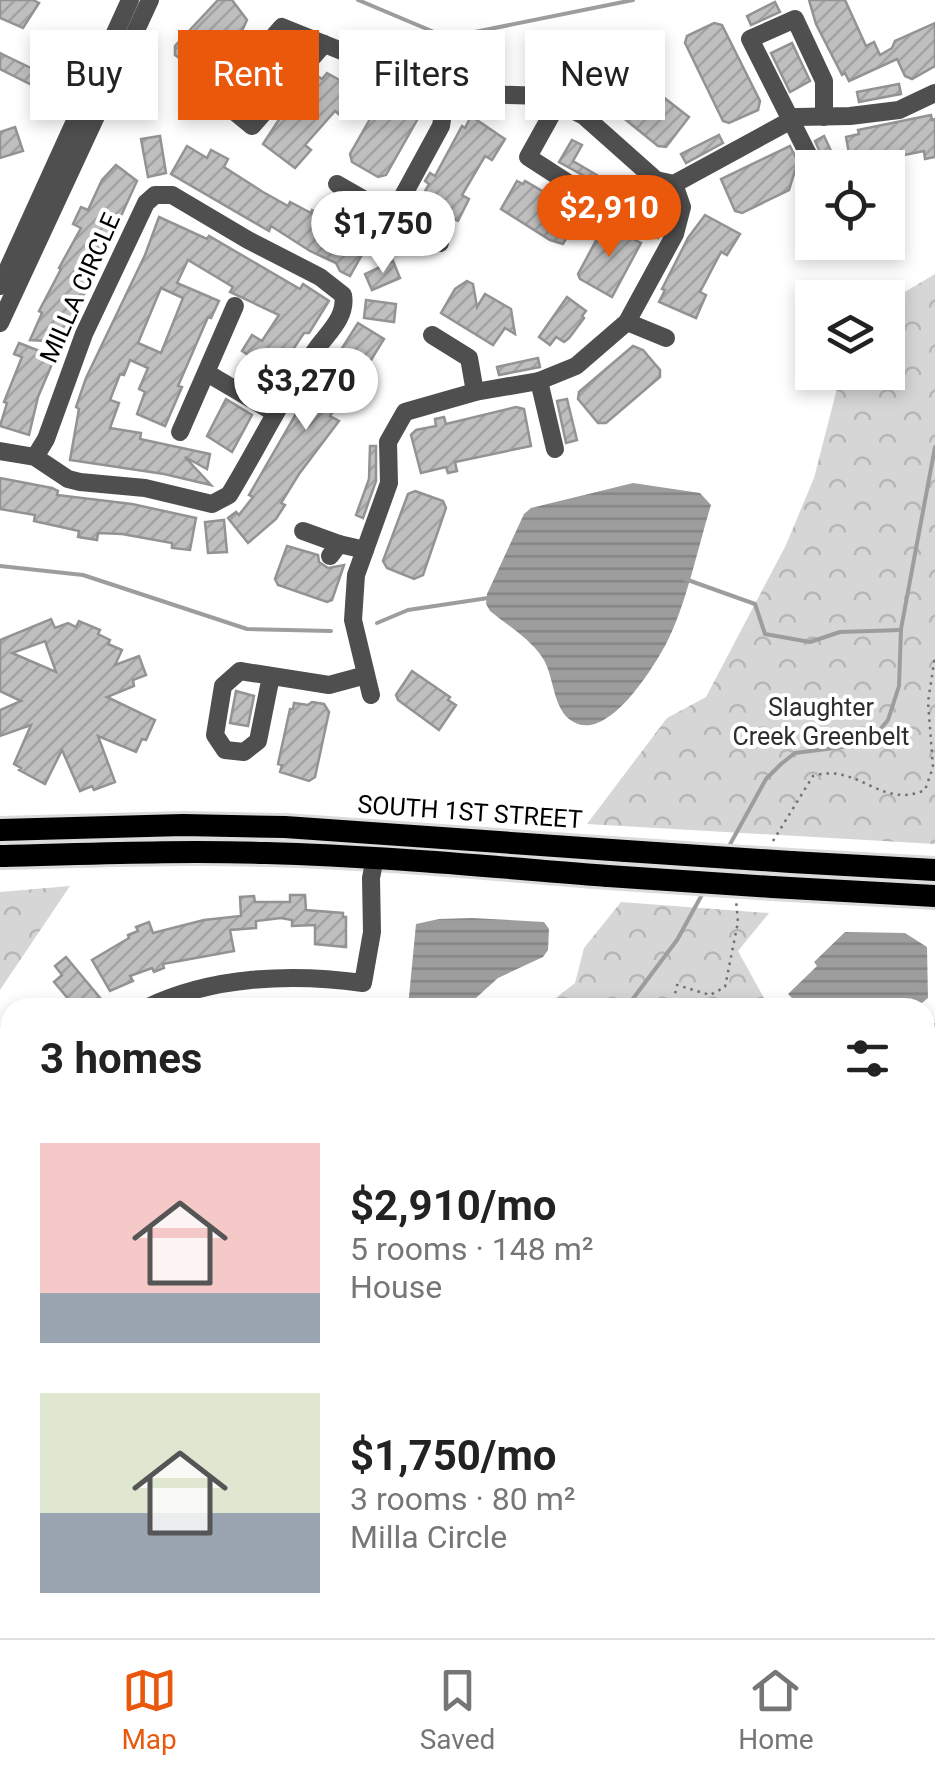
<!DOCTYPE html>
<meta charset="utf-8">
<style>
:root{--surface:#fff;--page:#f2f2f2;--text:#222;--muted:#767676;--line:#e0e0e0;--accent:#ea580c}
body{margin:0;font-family:Roboto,sans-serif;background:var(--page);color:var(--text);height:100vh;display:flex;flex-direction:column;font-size:38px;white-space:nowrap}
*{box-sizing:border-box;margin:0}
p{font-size:32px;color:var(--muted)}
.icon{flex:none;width:55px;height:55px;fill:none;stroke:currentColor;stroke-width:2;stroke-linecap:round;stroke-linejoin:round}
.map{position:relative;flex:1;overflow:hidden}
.details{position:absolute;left:0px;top:998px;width:935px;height:642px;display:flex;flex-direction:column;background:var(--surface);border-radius:30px 30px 0 0;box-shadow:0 5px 15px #0003}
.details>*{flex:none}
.top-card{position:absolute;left:30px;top:30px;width:875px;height:90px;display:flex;gap:20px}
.fabs{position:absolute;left:795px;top:150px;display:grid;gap:20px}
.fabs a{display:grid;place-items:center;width:110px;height:110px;border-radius:0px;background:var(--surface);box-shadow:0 5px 15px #0003;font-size:50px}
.price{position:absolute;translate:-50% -85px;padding:0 22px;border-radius:35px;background:#fff;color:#222;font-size:32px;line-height:65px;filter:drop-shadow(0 2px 5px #0008)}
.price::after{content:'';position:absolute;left:50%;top:60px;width:30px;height:22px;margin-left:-15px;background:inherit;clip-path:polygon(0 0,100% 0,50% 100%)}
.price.on{background:var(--accent);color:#fff}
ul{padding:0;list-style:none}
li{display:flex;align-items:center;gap:30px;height:250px;padding:0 40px}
li span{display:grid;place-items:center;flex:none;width:280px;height:200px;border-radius:0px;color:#555}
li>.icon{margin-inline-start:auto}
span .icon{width:120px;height:120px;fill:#fffc;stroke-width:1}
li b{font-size:42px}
h2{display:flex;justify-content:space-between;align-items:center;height:120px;padding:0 40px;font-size:42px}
.tag{padding:0 35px;border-radius:0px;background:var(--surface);box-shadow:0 5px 15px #0003;font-size:35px;line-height:90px}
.tag.on{background:var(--accent);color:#fff}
.tab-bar{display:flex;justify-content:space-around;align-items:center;height:140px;border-top:2px solid var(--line);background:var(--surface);font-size:28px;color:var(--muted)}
.tab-bar a{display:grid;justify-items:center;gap:5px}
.tab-bar .on{color:var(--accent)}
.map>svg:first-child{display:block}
.park{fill:url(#park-crowns)}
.water{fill:url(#water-rules)}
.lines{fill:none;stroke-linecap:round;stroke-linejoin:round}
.stream{stroke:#9d9d9d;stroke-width:4}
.building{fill:url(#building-hatch);stroke:#939393;stroke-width:2.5;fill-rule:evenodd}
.major-casing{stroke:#dbdbdb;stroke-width:28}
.path{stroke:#717171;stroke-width:2.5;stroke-dasharray:2.5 5;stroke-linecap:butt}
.minor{stroke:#4f4f4f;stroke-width:18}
.major{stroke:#000;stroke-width:22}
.major-bridge-casing{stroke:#dbdbdb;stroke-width:28;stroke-linecap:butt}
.major-bridge{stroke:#000;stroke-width:22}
.labels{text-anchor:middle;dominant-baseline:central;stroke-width:8;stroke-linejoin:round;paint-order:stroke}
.street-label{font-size:25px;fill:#000;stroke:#fff}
.park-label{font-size:25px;fill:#2d2d2d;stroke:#fff}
</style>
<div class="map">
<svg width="935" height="1638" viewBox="0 0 935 1638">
<defs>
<pattern id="park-crowns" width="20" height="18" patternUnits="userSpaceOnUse" patternTransform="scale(2.5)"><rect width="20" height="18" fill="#d6d6d6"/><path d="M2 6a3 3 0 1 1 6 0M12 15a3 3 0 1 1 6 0" fill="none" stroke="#b6b6b6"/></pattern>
<pattern id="water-rules" width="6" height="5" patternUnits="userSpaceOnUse" patternTransform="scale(2.5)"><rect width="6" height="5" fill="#9d9d9d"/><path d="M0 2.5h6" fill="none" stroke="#858585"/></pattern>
<pattern id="building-hatch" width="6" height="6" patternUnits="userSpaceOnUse" patternTransform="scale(2.5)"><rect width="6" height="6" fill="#bfbfbf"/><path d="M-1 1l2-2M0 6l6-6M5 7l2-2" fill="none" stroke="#a2a2a2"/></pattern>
</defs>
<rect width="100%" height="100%" fill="#fff"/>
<g class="park">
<path d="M935,274v570l-348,-20 80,-106 39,-21 80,-152 28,-67 27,-105 47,-1v-70z"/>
<path d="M70,886l-70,104v-98z"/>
<path d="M621,902l148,11 -31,38 31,56h-225l31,-24 9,-35z"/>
<path d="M0,1108l10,4v518h458v8h-468z"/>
</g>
<g class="water">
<path d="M633,483l67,10 11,12c-13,42 -25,101 -45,139 -14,26 -62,104 -97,75 -17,-14 -15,-45 -27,-62 -13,-19 -35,-32 -52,-46l-4,-7 1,-10 37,-80 7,-6z"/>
<path d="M472,918l72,4 5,7 -1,21 -5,7 -45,21 -32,29h-58l8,-83 23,-5z"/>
<path d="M845,932l60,1 22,14 1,51 -11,9h-116l-13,-13 29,-28 -3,-4z"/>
</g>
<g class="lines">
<g class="stream">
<path d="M358,0l76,32 21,4 178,-36"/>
<path d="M0,566l83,9 164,54 84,2"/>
<path d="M685,579l70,25 10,30 45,8 30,-10 61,-2"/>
<path d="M377,623l31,-13 80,-12"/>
<path d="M728,848l38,-69 15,-15 14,-11 63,-8 15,-7 15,-18 11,-34 2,-57 34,-182"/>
<path d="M626,1008l51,-68 27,-49"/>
<path d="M355,1638v-8"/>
</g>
</g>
<g class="building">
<path d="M0,0h33l6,3 -16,25 -23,-10z"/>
<path d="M218,0h14l15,20 -6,13 -34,37 -2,-2 -5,4 -25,-17v-9z"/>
<path d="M809,0h36l21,46 8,-4 6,13 12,-7 3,-7 40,-18v43l-23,13 -7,-3 -8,-17 -48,22 -4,-8 -3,2 -26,-51z"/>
<path d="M775,2l5,10 -29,13 -4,-9z"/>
<path d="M714,23l8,2 38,76 -2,9 -29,13 -6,-2 -38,-78 2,-7z"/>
<path d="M792,43l18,38 -20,11 -19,-39z"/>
<path d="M601,46l20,15 2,-4 9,7 -5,5 62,48 -23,30 -8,-1 -80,-65 -2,-7z"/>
<path d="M276,52l17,9 -29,32 -10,-9 -3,3 -3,-3z"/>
<path d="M0,53l37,18 -7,13 -30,-15z"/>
<path d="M327,73l16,9 15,16 -17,18 -6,-5 -30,34 6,5 -16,18 -32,-24 17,-26 39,-41 3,2z"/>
<path d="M899,84l2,10 -42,8 -2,-10z"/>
<path d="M391,91l28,14 2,8 -35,62 -8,2 -26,-15 -2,-8 35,-61z"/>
<path d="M931,115l1,5 3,-1v38l-10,2 -1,-8 -44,9 1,8h-25l-2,-11 -4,2 -4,-22 13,-3 -1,-4z"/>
<path d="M471,116l34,23 -13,21 -7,-4 -23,39 7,4 -11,22 -37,-16 7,-12 -3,-2 4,-7 -4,-3 5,-8 5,3 27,-50 3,2z"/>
<path d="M15,127l8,24 -23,7v-26z"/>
<path d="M719,135l4,8 -37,20 -5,-9z"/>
<path d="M160,136l6,37 -18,4 -7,-38z"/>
<path d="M824,136l15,32h-12l-12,-27z"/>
<path d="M572,140l10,5 -9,16 27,16 -3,6 -38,-21z"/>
<path d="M187,146l20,12 4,-8 17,9 -4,8 39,25 25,14 2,-4 21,11 1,-3 16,9 -1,3 42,20 -19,34 -10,-5 -4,-8 -26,-12 -39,-25 -2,5 -98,-57z"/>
<path d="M790,146l14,28 8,6v17l-15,-33 -8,26 -47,23 -7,-2 -14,-32z"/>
<path d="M116,165l21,16 -37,81 -3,-2 -17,45 -4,-1 -13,38 -33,-2 12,-27 -3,-2 22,-42 -2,-1 22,-40 -8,-4 8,-17 7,3 14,-30z"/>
<path d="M517,181l6,3 2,-3 36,21 3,-7 20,12 -21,37 -13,-4 -49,-31z"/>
<path d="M646,204l6,3 -6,7 19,10 -7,14 -27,-21z"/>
<path d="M705,215l35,19 -13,21 -6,-3 -21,40 6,3 -10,23 -37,-16 6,-12 -3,-1 26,-51z"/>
<path d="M159,217l48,22 2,-3 91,53 3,-5 26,17 -20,32h-5l-12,18 -2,-1 -17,28 -27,-11 5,-10 -9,-6 10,-16 10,6 17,-26 -49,-23 3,-5 -45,-27 -11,23 42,18 -8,17 -3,-1 -30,69 4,1 -17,39 -28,-12 8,-22 -6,-3 9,-21 -18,-8 -6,15 -4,-1 -10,26 9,3 -9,25 31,5 -1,6 70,15 -3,15 -22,-12 26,28 -47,-11 -94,-14 9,-51 -3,-2 10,-29 59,-123zM161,288l22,10 -22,55 -23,-10z"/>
<path d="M605,224l36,19 -29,54 -32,-18 -2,-5z"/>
<path d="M393,261l7,17 -28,12 -7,-16z"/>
<path d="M467,281l6,3 4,23 8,-13 26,15 4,25 -10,-6 -12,17 -52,-32 14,-24z"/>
<path d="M567,297l19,14 -4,5 2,2 -15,20 -5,4 -8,-5 -6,8 -11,-8z"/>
<path d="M366,300l30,4 -2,18 -30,-4z"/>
<path d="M358,323l26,16 -34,55 -4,-2 -16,24 9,5 -40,53 -18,29 4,2 -9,14 -28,24 -20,-25 8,-6 3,3 14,-18 -4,-2 62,-107 5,-8 4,3z"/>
<path d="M19,343l36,14 -17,40 -9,38 -29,-9 7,-23 -3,-1 18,-45 -8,-3z"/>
<path d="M633,346l10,4 17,20v7l-54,46h-8l-20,-24 1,-7z"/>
<path d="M538,358l2,9 -41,8 -2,-8z"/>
<path d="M226,399l26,16 -20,37 -25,-16z"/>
<path d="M567,399l10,41 -11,3 -9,-42z"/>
<path d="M516,407l8,2 7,37 -76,16 2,9 -9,2 -2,-6 -25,6 -10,-38 5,-5 20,-4 -1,-7 9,-2 2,7z"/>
<path d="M370,446h6v35l-13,37 -7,-3 13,-36z"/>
<path d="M0,478l52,10 6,3 -1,4 75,9 64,14 -6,32 -18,-2v-5l-50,-9 -24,-1 -1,7 -19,-3 1,-6 -45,-10 1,-6 -35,-6z"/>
<path d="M415,491l28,10 3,7 -23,67 -9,4 -27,-11 -4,-7 25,-67z"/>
<path d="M224,520l3,32 -19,1 -3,-31z"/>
<path d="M287,546l31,9 1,7 9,6 16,-3 -12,35 -5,2 -49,-17 -3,-6z"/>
<path d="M51,619l4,9 13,-5 8,4 3,-6 21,9 -2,4 12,6 -2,4 14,6 -7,15 24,-9 7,19 -13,5 1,6 -27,11 48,23 -9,20 -4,-1 -6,13 -38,-16 17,46 -21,8 -2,-4 -12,5 -18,-41 -17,34 -26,-14 2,-2 -7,-4 17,-39 -31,11v-26l21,-9 -21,-10v-51zM45,641l11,31 -44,-19z"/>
<path d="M412,671l38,26 -2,3 8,5 -17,25 -41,-30 -2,-5z"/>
<path d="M236,691l18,5 -6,30 -18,-3z"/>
<path d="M312,702l12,2 5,8 -14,65 -6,4 -29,-9 2,-7 -4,-1 12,-55h3l1,-6 14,2z"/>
<path d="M290,895h15l1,15 37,3v4h3v30l-31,-3v-19l-23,1v-6l-11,-2 -25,3v7l-26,2 4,21 -71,13 1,4 -10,4 -2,-4 -22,8 3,5 -23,10 -18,-31 37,-22 -1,-3 10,-4 -2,-4 13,-5 4,11 51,-13 37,-4 -1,-19 14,-1 1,6h35z"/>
<path d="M66,957l35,42 -6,4 5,5h-24l-22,-26 8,-7 -7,-9z"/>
<path d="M10,1013v51l-9,24 -1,-60z"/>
<path d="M935,1088v45l-10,7v-42z"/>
<path d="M935,1183v49l-10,9v-48z"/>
<path d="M935,1333v52l-10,-7v-32z"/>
<path d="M935,1447v71l-10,14v-70z"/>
</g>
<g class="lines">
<g class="major-casing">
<g id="major">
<path d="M0,830l183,-5 102,2 341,24"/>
<path d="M0,856c89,-2 177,-6 266,-3 114,3 228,14 342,23"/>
<path d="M791,862l144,8"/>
<path d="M772,887l163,9"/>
</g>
</g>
<g class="path">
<path d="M773,841l40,-65c45,-14 68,34 112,14l8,-23 -5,-65 7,-46"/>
<path d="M672,1008l5,-23 33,10 15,-8 13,-65 -2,-22"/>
<path d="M0,1230l10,-2"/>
<path d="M0,1274l10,-7"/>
<path d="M0,1327l10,31"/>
<path d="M59,1630l4,8"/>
<path d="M311,1630l5,8"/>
<path d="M421,1630l3,8"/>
</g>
<g class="minor">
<path d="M188,95l14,5 17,-1 63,-72 164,66 99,3 39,20 72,64 18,4"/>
<path d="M219,99l33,27 72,-82"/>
<path d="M558,103l-30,54 48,31 47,19 33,-27"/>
<path d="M815,168l-65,-129 45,-20 29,62v36"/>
<path d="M337,184l103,59"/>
<path d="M392,216l49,-90 5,-33"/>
<path d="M0,286l130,-286"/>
<path d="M627,322l39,16"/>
<path d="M0,323l150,-323"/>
<path d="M432,335l37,23 6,34"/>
<path d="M207,373l68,40"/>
<path d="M539,381l16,68"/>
<path d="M180,432l55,-126"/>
<path d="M0,451l35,6 33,22 12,3 65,6 67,16 17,-9c30,-49 54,-101 88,-147 12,-16 30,-32 26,-53l-23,-18 -72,-37 -76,-45h-17l-9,8 -62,131 -38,105 -11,18"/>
<path d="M303,531l36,13"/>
<path d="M330,556l9,-12 26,6"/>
<path d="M271,676l-13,65 -14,11 -19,-2 -10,-15 8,-49 17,-15 89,14 37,-10"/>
<path d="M371,695l-18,-75 3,-45 33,-92 -1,-41 17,-30 70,-20 64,-11 37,-15 51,-44 48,-88 7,-27 -8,-23 123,-67 53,-1 49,-6 36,-17"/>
<path d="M146,1008c66,-32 146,-35 217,-25l9,-51 -1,-54 4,-20"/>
<path d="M925,1041l10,-9"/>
<path d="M925,1287l10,-10"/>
<path d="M925,1595l10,-22"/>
<path d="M843,1630l12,8"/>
<path d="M779,1638l5,-8"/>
<path d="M912,1638l2,-8"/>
</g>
<use href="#major" class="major"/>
<g class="major-bridge-casing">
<g id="major-bridge">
<path d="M626,851l165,11"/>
<path d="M608,876l164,11"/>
</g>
</g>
<use href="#major-bridge" class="major-bridge"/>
</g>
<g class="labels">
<g class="street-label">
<text transform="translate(80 288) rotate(-66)">MILLA CIRCLE</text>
<text transform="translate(470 812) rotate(4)">SOUTH 1ST STREET</text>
</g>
<g class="park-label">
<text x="821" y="707">Slaughter<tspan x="821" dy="29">Creek Greenbelt</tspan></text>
</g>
</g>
</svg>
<div class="fabs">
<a><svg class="icon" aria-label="locate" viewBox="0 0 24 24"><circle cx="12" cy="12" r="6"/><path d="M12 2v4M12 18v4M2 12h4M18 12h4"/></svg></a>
<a><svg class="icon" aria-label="layers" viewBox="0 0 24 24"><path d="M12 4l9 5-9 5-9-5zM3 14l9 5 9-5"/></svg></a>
</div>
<b class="price on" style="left:609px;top:260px">$2,910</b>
<b class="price" style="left:383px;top:276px">$1,750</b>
<b class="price" style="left:306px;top:433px">$3,270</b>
<div class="top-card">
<a class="tag">Buy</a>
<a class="tag on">Rent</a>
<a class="tag">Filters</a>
<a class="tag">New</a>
</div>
<section class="details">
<h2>3 homes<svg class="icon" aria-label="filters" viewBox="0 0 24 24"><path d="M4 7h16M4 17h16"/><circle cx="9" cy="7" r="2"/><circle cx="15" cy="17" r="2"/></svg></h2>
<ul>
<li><span style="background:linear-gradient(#f6c9c9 75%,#9aa5b1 0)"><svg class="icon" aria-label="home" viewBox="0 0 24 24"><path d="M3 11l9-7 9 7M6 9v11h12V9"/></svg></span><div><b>$2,910/mo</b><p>5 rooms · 148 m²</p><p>House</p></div></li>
<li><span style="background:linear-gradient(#dfe7d0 60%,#9aa5b1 0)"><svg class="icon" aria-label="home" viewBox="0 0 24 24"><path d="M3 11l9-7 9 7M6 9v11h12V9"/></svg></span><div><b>$1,750/mo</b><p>3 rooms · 80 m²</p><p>Milla Circle</p></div></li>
</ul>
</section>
</div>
<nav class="tab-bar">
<a class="on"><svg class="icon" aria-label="map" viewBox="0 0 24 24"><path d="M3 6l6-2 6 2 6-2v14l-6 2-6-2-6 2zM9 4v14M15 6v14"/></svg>Map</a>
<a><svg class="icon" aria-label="saved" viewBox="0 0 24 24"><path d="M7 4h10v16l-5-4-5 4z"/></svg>Saved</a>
<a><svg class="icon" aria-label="home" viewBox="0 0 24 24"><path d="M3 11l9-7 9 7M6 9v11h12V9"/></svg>Home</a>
</nav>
